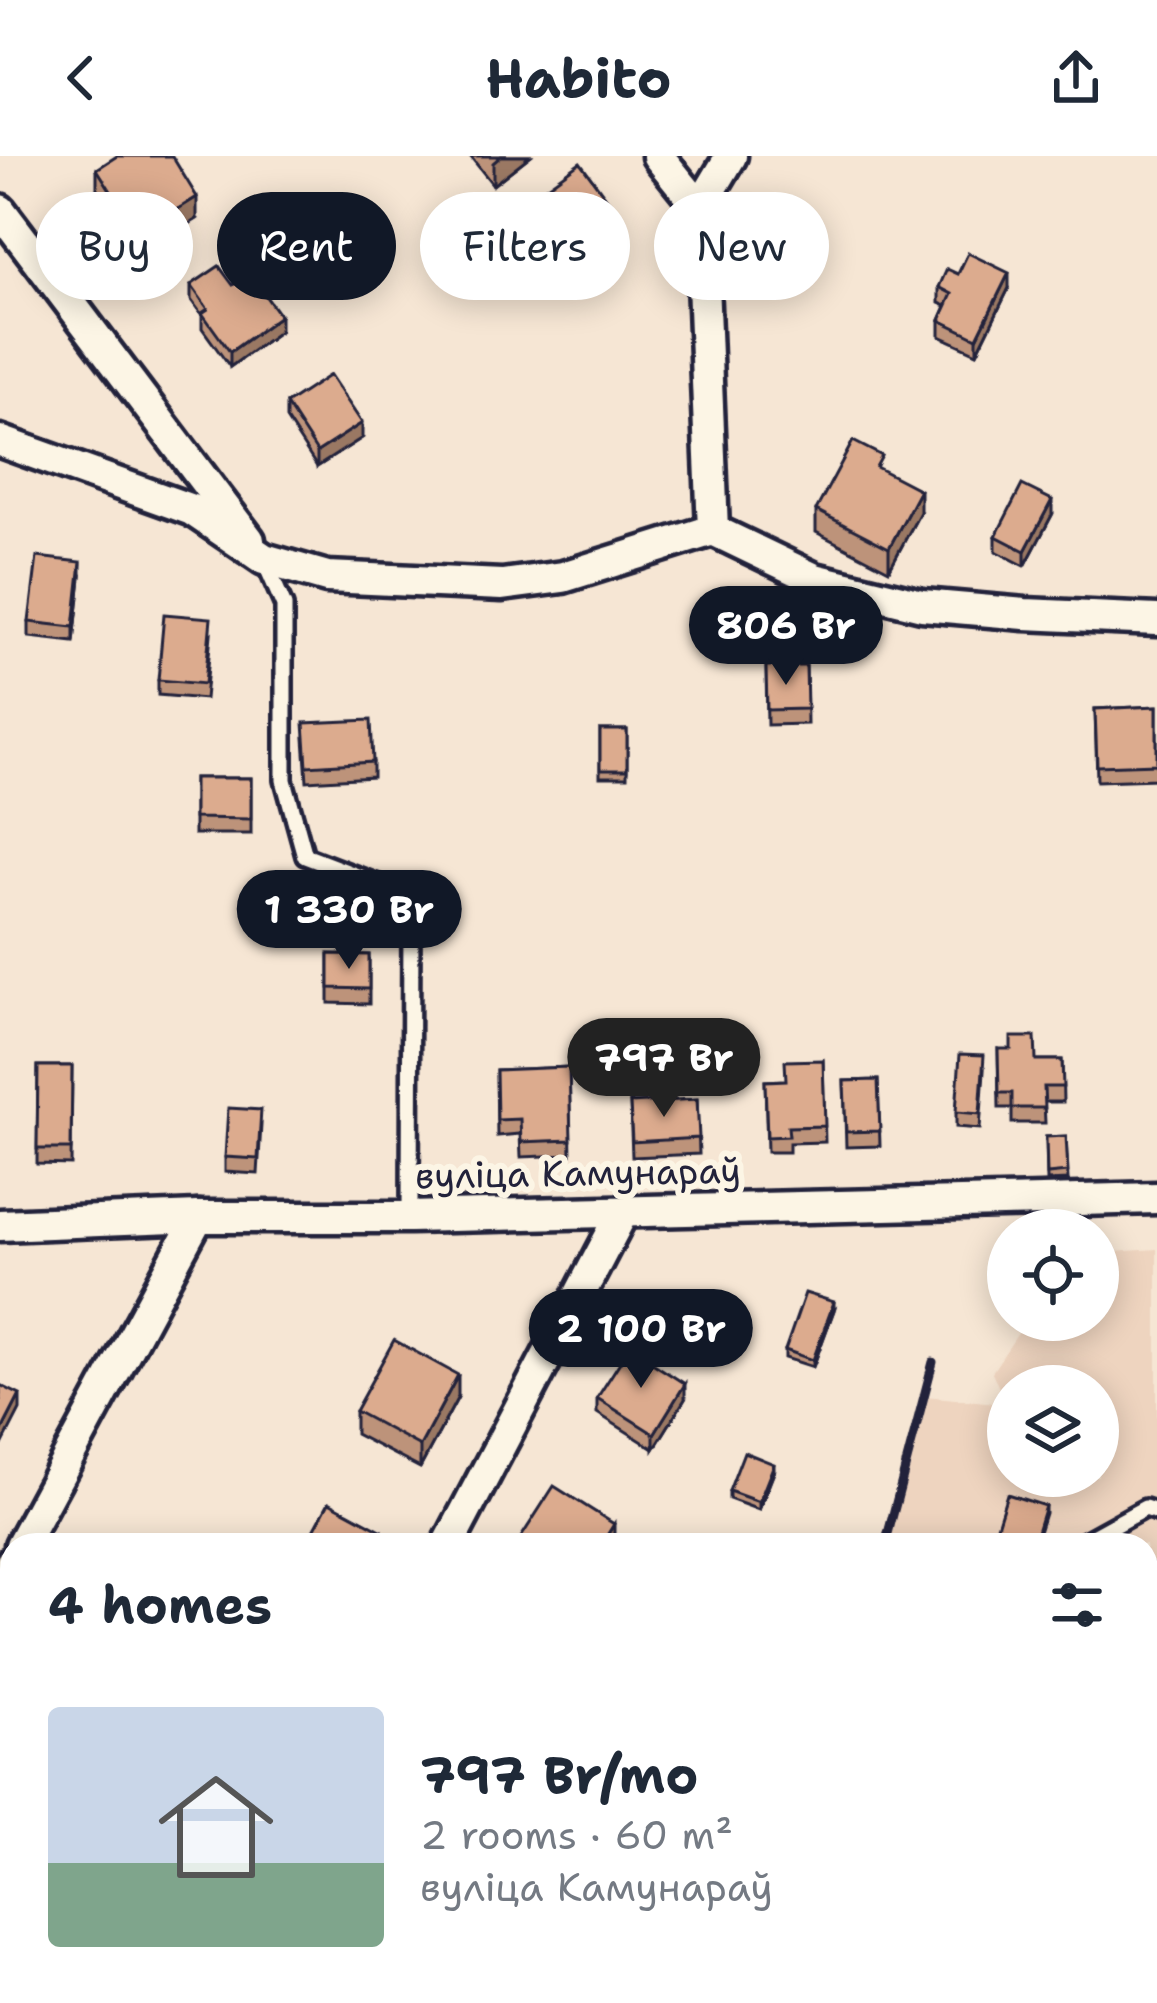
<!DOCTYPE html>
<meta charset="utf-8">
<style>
:root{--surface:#fff;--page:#f6f6f7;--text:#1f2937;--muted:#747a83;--line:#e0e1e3;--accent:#111827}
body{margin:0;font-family:"Shantell Sans",sans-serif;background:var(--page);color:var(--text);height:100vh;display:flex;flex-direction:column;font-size:45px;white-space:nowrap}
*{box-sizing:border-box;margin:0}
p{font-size:39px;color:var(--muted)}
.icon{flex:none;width:66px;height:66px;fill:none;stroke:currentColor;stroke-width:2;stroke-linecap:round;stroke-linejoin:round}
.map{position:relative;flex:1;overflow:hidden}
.sheet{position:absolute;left:0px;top:1377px;width:1158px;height:471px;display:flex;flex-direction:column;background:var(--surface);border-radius:36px 36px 0 0;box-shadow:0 6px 30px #0003}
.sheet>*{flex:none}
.top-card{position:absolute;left:36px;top:36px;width:1086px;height:108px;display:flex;gap:24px}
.buttons{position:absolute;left:987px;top:1053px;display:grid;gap:24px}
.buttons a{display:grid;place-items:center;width:132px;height:132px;border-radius:50%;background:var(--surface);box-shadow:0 6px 30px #0003;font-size:60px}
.price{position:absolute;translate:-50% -102px;padding:0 27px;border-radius:42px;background:var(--accent);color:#fff;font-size:39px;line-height:78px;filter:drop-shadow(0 3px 6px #0008)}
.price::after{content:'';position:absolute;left:50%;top:72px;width:36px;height:27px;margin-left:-18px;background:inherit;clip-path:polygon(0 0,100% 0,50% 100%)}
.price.active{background:#222;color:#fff}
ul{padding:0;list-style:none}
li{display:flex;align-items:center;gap:36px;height:300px;padding:0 48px}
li+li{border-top:3px solid var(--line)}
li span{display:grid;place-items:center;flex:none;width:336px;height:240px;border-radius:12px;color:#555}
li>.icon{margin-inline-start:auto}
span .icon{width:144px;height:144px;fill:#fffc;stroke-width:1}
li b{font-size:51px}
h2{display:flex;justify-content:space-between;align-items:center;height:144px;padding:0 48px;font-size:51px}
.chip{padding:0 42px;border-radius:54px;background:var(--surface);box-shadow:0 6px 30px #0003;font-size:42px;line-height:108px}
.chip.active{background:var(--accent);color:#fff}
header{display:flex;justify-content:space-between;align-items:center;height:156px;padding:0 48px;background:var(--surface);font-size:54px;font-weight:700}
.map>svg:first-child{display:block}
.built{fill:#eed4bf;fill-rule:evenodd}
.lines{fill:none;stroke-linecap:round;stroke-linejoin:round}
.lane-casing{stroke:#22223b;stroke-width:24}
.street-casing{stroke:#22223b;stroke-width:39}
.lane{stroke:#fcf5e5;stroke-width:15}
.street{stroke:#fcf5e5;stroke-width:30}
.rail{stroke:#22223b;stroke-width:9}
.wall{fill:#bd937a;stroke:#22223b;stroke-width:3}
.shaded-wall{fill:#9a7863;stroke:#22223b;stroke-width:3}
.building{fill:#dcab8e;stroke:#22223b;stroke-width:3}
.labels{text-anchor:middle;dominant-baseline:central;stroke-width:12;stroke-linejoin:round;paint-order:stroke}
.street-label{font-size:36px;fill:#22223b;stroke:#fcf5e5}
</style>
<header><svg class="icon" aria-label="back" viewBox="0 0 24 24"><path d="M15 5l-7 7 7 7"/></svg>Habito<svg class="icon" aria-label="share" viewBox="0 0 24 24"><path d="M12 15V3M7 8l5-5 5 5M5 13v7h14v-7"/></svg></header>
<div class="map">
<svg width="1157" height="1847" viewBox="0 0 1157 1847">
<rect width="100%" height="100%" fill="#f6e6d4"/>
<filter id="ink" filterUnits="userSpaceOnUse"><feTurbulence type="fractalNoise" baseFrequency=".00833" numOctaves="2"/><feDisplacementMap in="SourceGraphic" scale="24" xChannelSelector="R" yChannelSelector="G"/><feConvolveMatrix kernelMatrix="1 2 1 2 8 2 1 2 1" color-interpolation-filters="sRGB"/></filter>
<g filter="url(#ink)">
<path class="built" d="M1157,1093v754h-406l3,-11h392v-447h-264l43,-149 81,8 -14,-32 35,-52h71v-67zM1008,1230h90v90h-90z"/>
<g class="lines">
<g class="lane-casing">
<g id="lane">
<path d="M264,404l20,46v174l21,76 73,28 33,30 -1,303"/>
<path d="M1078,1389l67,-37 12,4"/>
<path d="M948,1847l3,-11"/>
</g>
</g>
<g class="street-casing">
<g id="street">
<path d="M658,0l42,52"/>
<path d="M0,54l249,330"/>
<path d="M0,285l192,69 72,49 63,18 175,8 61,-8 150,-47 102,49 107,26 103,9 132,6"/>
<path d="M713,374l-13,-322 31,-52"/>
<path d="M0,1069l198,-8h212l747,-19"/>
<path d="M21,1389l177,-328"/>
<path d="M448,1389l175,-333"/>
<path d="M0,1428l12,-22"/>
<path d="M208,1847l6,-11"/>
</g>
</g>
<use href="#lane" class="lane"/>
<use href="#street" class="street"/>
<g class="rail">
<path d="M885,1389l48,-183"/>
<path d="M765,1847l3,-11"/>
</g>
</g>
<g class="wall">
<path d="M470,0h60l-37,29z"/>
<path d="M97,13l100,50 -59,37 -41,-65z"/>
<path d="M529,43l92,34 -50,37 -42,-56z"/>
<path d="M958,118l51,14 -32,65 -37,-17v-16l6,-14 -7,-3v-16z"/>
<path d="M191,129h42l47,46 -50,36 -28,-39v-13l-11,-15z"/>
<path d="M286,248l76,34 -45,29 -31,-48z"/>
<path d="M816,354l104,2 -31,58 -73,-38z"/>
<path d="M1052,359l-27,51 -29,-15v-15z"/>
<path d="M81,421l-7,65 -45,-5v-15z"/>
<path d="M211,478l-6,65 -47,-4v-15z"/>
<path d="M766,510h40l1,58 -40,1z"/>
<path d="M1157,550v73l-60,2 -2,-72z"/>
<rect x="600" y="574" width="27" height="47"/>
<path d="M304,582l69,24v15l-66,4z"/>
<rect x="194" y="622" width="57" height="56"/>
<path d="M329,798l40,1v49l-40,-1z"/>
<path d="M998,893l38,11h26l1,42h-19l1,21h-33v-15h-13z"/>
<path d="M823,904l2,82 -36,1v9h-22l-2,-71 21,-1z"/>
<path d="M38,910h34l-1,99 -34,-1z"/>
<path d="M569,911l2,88 -50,2 -1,-23 -23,2 -1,-66z"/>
<path d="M984,915l-4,58 -24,-2v-15z"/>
<path d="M878,924l2,66 -34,1 -2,-66z"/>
<path d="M697,943l2,55 -67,3 -2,-54z"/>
<path d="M261,969l-3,49 -33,-2v-15z"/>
<path d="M1066,980l2,44 -21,1 -1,-44z"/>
<path d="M834,1154l-21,57 -28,-9v-8z"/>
<path d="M458,1241l-38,71 -65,-34v-23z"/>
<path d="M597,1242l88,1 -31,50 -57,-36z"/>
<path d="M774,1316l-15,38 -30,-11v-8z"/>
</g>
<g class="shaded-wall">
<path d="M501,0h29l-37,29v-22z"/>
<path d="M197,41v22l-59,37v-22z"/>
<path d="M621,62v15l-50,37v-15z"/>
<path d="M1009,117v15l-32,65v-15z"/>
<path d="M280,160v15l-50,36v-15z"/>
<path d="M362,267v15l-45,29v-15z"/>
<path d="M920,334v22l-31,58v-22z"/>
<path d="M1052,344v15l-27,51v-15z"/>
<path d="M81,406v15l-7,65v-15z"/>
<path d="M834,1146v8l-21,57v-7z"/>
<path d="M458,1219v22l-38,71v-22z"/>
<path d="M685,1228v15l-31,50v-15z"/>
<path d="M20,1239v15l-20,39v-15z"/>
<path d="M774,1308v8l-15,38v-8z"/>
<path d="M1045,1350v7l-10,32h-2z"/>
<path d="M614,1368v15l-4,6h-9z"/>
<path d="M381,1374v15h-8z"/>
<path d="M869,1836h7l-3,11h-8z"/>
</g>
<g class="building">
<path d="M117,0h55l25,41 -59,37 -41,-65z"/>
<path d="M580,6l41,56 -50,37 -42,-56z"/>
<path d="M968,97l41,20 -32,65 -37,-18 12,-26 -13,-7 8,-18 11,5z"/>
<path d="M219,110l14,19 16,-12 31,43 -50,36 -28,-39 6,-4 -17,-24z"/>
<path d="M330,219l32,48 -45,29 -31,-48z"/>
<path d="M853,285l29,15 -6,11 44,23 -31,58 -73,-38z"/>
<path d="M1022,329l30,15 -27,51 -29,-15z"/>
<path d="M37,401l44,5 -7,65 -45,-5z"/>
<path d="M164,458l47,4 -6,66 -47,-4z"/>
<path d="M766,510h40l1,43 -40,1z"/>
<path d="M1157,550v58l-60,2 -2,-57z"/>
<path d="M371,564l2,42 -66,4 -3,-43z"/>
<rect x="600" y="574" width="27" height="40"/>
<path d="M194,622h57v41l-57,-1z"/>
<path d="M329,798l40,1v34l-40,-1z"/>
<path d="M1011,881h24l1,23h26l1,27h-19l1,21h-33v-15h-13l-1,-44h13z"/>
<path d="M960,898l24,1 -4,59 -24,-2z"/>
<path d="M823,904l2,66 -37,1 1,9 -22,1 -2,-56 21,-1 -1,-19z"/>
<path d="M38,910h34l-1,83h-34z"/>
<path d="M569,911l2,73 -50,2 -1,-23 -23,1 -1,-50z"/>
<path d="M878,924l2,51 -34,1 -2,-51z"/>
<path d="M697,943l2,39 -67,4 -2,-39z"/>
<path d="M228,952l33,2 -3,49 -33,-2z"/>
<path d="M1066,980l2,36 -21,2 -1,-37z"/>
<path d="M805,1137l29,9 -21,58 -28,-10z"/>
<path d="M394,1184l64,35 -38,71 -65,-35z"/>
<path d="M629,1192l56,36 -31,50 -57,-36z"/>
<path d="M0,1229l20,10 -20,39z"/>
<path d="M744,1296l30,12 -15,38 -30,-11z"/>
<path d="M554,1330l60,38 -13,21h-71l-10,-6z"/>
<path d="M1007,1338l38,12 -12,39h-42z"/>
<path d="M329,1346l52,28 -8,15h-67z"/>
<path d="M1146,1406l11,3v438h-161l3,-11h147z"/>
<path d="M270,1836h66l9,6 -3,5h-79z"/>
<path d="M792,1836h77l-4,11h-77z"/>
</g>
</g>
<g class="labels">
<g class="street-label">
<text transform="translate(578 1017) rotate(-1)">вуліца Камунараў</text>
</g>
</g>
</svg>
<div class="buttons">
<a><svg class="icon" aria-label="locate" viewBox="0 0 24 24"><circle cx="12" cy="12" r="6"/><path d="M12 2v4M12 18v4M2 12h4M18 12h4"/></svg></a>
<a><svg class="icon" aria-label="layers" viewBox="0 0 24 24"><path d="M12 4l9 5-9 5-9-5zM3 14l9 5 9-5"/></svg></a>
</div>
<b class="price" style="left:786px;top:532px">806 Br</b>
<b class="price" style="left:349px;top:816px">1 330 Br</b>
<b class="price active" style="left:664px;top:964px">797 Br</b>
<b class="price" style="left:641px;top:1235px">2 100 Br</b>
<div class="top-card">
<a class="chip">Buy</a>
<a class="chip active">Rent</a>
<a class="chip">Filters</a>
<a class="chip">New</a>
</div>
<section class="sheet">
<h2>4 homes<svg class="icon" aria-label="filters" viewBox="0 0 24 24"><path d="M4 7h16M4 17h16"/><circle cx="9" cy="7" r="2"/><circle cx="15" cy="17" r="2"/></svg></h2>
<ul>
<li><span style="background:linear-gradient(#c9d6e8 65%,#7fa58c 0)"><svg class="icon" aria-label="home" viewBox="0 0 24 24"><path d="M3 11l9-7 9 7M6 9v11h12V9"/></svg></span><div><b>797 Br/mo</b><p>2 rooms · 60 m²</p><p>вуліца Камунараў</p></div></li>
</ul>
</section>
</div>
